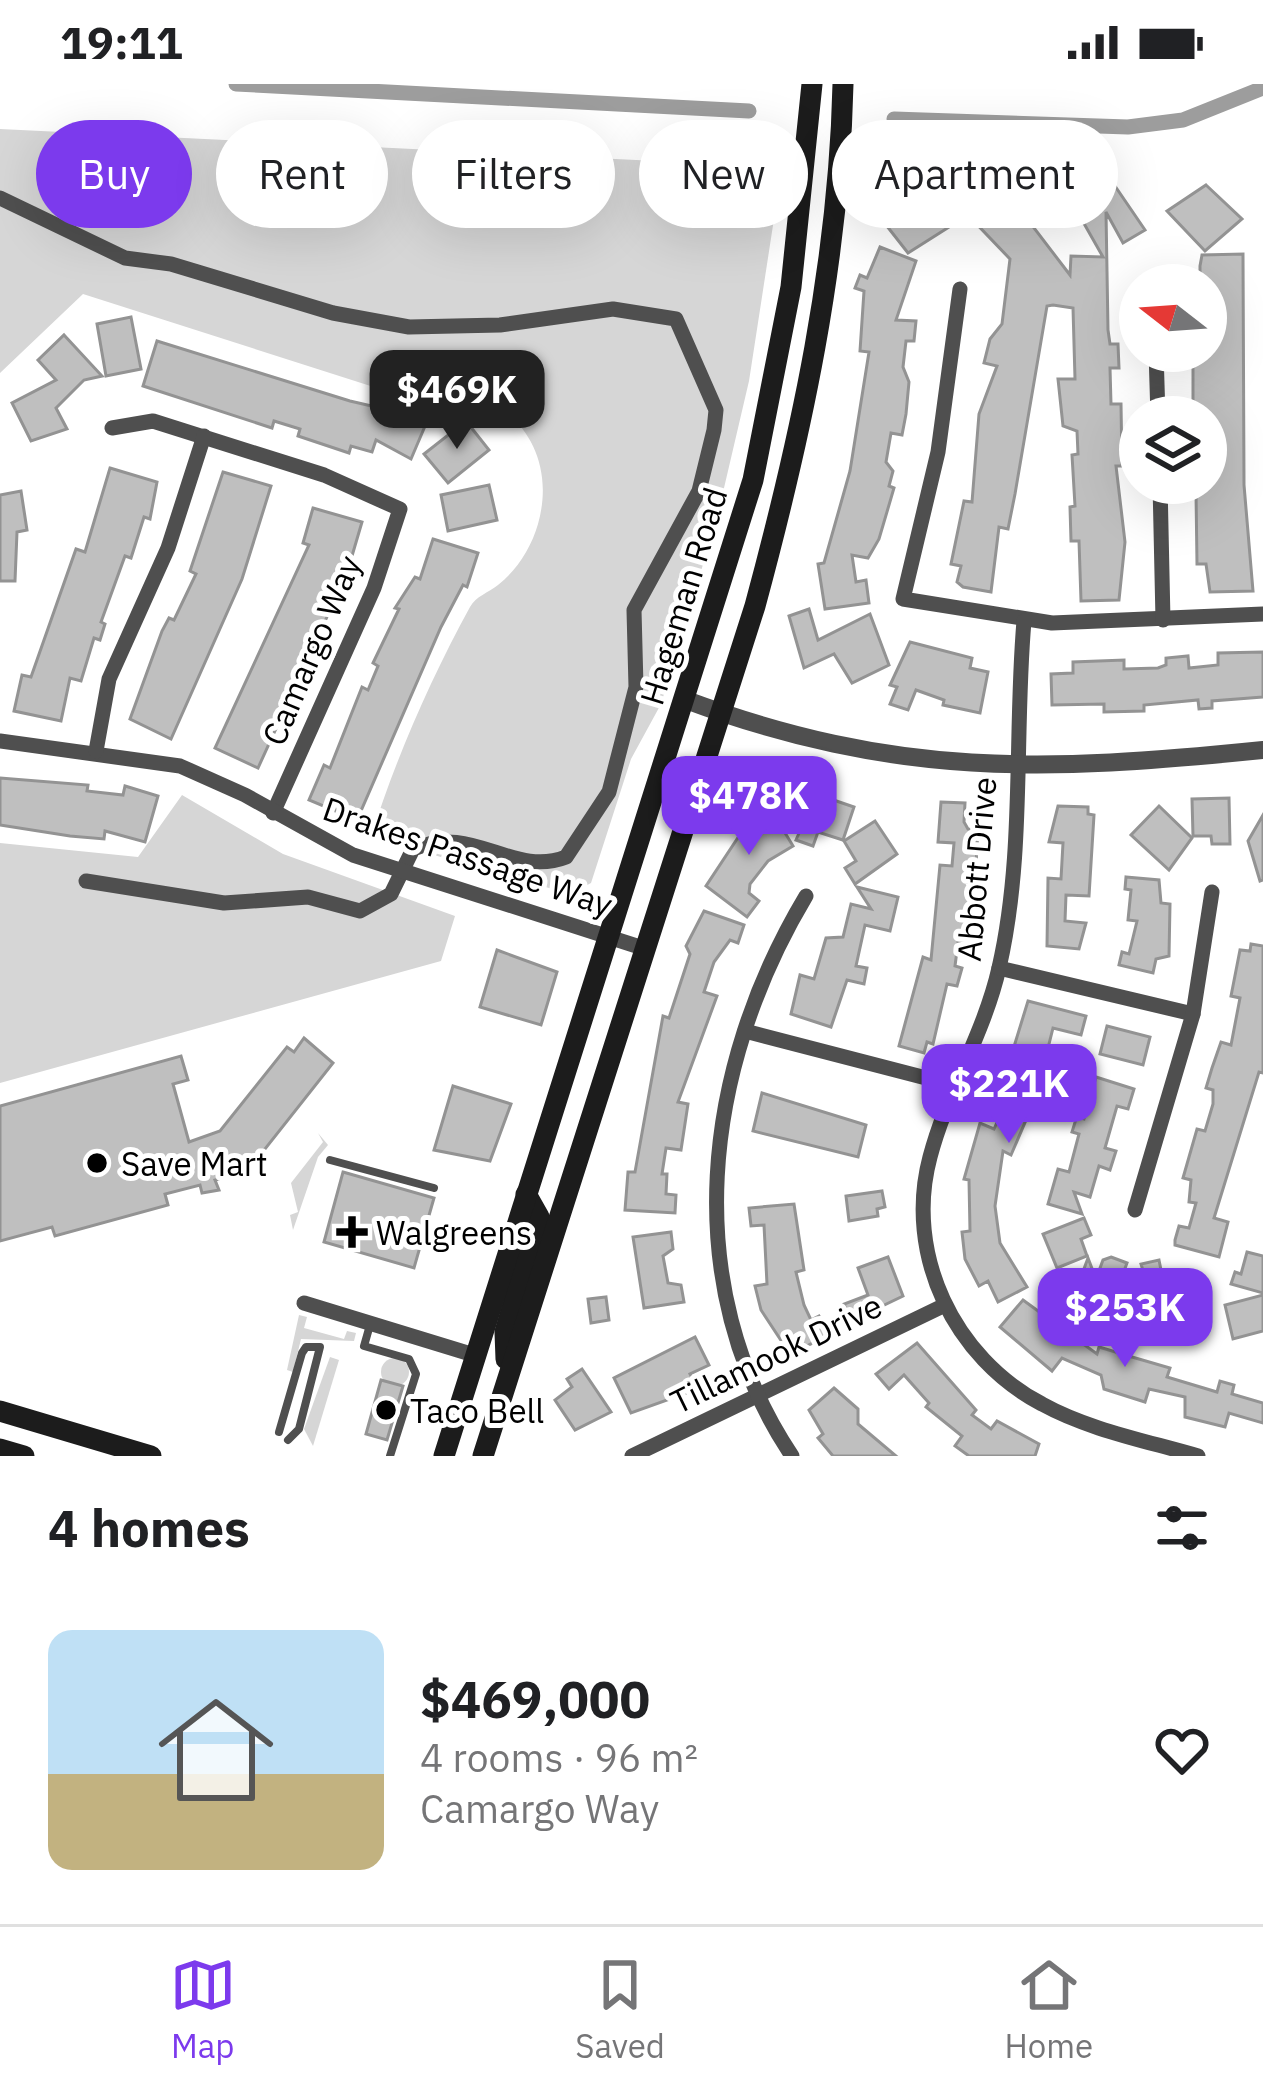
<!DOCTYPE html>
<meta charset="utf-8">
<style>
:root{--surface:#fff;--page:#f6f6f6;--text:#202124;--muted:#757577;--line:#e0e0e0;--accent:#7c3aed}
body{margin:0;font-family:"IBM Plex Sans",sans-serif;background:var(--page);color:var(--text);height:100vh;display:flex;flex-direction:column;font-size:45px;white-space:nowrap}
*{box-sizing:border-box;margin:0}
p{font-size:39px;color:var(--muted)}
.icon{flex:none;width:66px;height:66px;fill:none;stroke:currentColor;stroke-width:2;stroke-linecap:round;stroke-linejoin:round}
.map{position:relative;height:1372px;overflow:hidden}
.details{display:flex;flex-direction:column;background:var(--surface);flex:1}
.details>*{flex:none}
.guide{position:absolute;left:36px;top:36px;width:1191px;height:108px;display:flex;gap:24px}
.needle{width:78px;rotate:287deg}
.tools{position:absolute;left:1119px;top:180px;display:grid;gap:24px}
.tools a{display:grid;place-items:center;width:108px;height:108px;border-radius:50%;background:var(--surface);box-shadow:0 12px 48px #0002;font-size:60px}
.price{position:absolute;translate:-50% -102px;padding:0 27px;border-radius:24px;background:var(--accent);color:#fff;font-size:39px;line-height:78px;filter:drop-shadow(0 3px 6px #0008)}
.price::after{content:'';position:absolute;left:50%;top:72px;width:36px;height:27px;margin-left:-18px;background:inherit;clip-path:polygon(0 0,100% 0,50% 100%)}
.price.current{background:#222;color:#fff}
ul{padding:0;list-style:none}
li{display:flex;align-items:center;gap:36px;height:300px;padding:0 48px}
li+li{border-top:3px solid var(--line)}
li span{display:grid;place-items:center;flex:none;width:336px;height:240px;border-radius:24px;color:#555}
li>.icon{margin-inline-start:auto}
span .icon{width:144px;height:144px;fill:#fffc;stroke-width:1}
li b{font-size:51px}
h2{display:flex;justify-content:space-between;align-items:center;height:144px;padding:0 48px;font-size:51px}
.chip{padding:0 42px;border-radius:54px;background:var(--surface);box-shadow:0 12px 48px #0002;font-size:42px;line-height:108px}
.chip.current{background:var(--accent);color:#fff}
.status{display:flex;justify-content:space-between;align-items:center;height:84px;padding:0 60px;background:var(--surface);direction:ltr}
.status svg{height:33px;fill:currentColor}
.tabs{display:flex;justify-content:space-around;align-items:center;height:168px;border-top:3px solid var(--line);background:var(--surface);font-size:33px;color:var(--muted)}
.tabs a{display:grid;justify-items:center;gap:6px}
.tabs .current{color:var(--accent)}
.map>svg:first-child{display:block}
.grass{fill:#d6d6d6}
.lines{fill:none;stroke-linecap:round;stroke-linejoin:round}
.canal{stroke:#9d9d9d;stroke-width:15}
.building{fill:#bfbfbf;stroke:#939393;stroke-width:3}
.service{stroke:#4f4f4f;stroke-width:8}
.minor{stroke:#4f4f4f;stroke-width:15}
.tertiary{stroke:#4f4f4f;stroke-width:18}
.secondary{stroke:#1c1c1c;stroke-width:21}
.poi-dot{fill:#000;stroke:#fff;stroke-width:4.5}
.labels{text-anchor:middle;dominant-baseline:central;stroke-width:10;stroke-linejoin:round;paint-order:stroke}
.street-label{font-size:33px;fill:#000;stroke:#fff}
.poi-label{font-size:33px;fill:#000;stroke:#fff;text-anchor:start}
</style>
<div class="status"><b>19:11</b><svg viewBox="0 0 49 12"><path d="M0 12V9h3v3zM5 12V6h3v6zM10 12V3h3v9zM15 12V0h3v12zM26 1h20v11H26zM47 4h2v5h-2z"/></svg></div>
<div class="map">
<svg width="1263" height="1372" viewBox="0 0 1263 1372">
<rect width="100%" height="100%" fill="#fff"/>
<g class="grass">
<path d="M0,45l782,38 -33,214 -32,137 -56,186 -30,55 -40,124 -21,11 -199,-57c24,-77 60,-159 99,-230 6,-11 18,-14 28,-22 19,-15 33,-37 40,-61 28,-100 -71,-163 -158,-135l-297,-95 -83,79z"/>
<path d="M182,711l101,59 172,62 -14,45 -441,122v-240l138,14z"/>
<path d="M318,1049l10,12 -10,12 -25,73 -3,-15 8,-3 -7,-29 32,-41z"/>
<path d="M299,1231l8,2 -3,11 40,11 3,-8 9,2 -2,8 -53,-2 -8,33 -6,-2z"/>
<path d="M330,1273l9,3 -26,86 -9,-17z"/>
<circle cx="395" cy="1288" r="14"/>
</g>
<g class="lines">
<g class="canal">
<path d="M236,0l513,27"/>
<path d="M894,35l234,8 55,-7 80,-32"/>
</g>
</g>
<g class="building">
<path d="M922,100l35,38 -49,31 -29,-37z"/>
<path d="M1206,101l36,34 -37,32 -38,-40z"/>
<path d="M1115,102l30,44 -22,13 -17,-31 2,118 2,14h8l1,24h-9l1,36h10l1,62h-6l9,76 -6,58 -38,1 -2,-60h-8l-1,-34 5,-1 -3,-51 6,-1 -1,-23 -14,-5 -5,-47h17l-2,-71 -20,-3 -6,1 -32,188 -7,35 -9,-2 -8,65 -28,-5 -6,-5 4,-16 -10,-2 13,-63 8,1 7,-88 18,-48 -13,-3 6,-24 12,-15 8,-65 -42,-44 14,-12 5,5 18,-18 33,34 -4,4 36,47 1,-19 32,1 -25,-44z"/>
<path d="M880,163l36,14 -20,59 20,1 -2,20h-8l-3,26 6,15 -3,32 -4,21 -11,-2 -5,29 7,9 -4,15 5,2 -15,51 -11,19 -16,-3 4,27 10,-2 3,23 -44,6 -7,-45 6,-1 26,-92 19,-119 -9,-1 4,-60 -9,-3 5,-13 7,3z"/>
<path d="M1243,170l1,231 9,106 -43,1 -4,-28h-9l-1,-72 10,-5v-70h-13v-66h13l4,-35 -1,-26 -9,-9v-15l2,-11z"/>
<path d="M131,233l10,52 -35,7 -9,-52z"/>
<path d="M64,251l38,41 -18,4 -28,28 11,21 -36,12 -19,-38 44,-23 -18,-20z"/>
<path d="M157,257l193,60 43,10 5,-13 33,14 -20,47 -35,-19 -4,12 -21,-6 -2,7 -51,-17 2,-7 -26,-8 -2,7 -129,-42z"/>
<path d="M466,337l23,29 -41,33 -24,-29z"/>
<path d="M110,384l47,14 -7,37 -6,-2 -13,41 -6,-2 -24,66 4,2 -5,16 -6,-2 -13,43 -11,-3 -9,43 -47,-10 8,-36 9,2 45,-128 9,3z"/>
<path d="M223,388l48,14 -29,93 -71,160 -41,-20 32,-88 7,-13 5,2 22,-46 -6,-3z"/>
<path d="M489,401l8,35 -49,11 -7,-36z"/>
<path d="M21,407l6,39 -10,2 -2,49h-15v-86z"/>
<path d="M313,424l49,14 -15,51 -89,195 -43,-20 94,-203 -6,-2z"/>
<path d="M433,455l45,14 -11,34 -4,-2 -22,42 -84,193 -48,-20 15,-35 6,3 32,-81 6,3 10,-24 -5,-3 26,-54 -4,-1 20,-31 5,2z"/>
<path d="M809,525l9,31 52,-26 19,51 -37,18 -18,-29 -30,14 -15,-52z"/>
<path d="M910,558l62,16 -2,10 18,4 -8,41 -37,-8 1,-5 -28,-10 -8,20 -18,-6 7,-17 -7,-2z"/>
<path d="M1263,568v45l-51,4v7l-13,1 -1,-9 -54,5v6l-40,1v-8l-52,1 -1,-31 22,-1v-11l51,-2v9l34,-1 8,-3v-7l22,-2 1,12 29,-3v-12z"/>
<path d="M0,694l88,7 -1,6 36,4 2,-9 33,10 -13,46 -40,-11 -1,8 -34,-3 -70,-11z"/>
<path d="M816,710l38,13 -11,33 -25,-8 -5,14 -17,-6z"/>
<path d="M1229,714l1,46h-18l-1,-8h-18l-1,-37z"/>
<path d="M765,716l28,46 -25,15 -18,23 -1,9 10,8 -12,16 -41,-31 33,-50 -4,-6 17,-11 -5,-8z"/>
<path d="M941,718l24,1 -1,19 4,7 10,1 -3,52h-7l2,37 -3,26 -9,-2 -3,23 7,2 -5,18 -10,-2 -14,60 -6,-2 -3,11 -25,-7 24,-89 8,3 9,-95 12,1 2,-23 -16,-1z"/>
<path d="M1058,722l30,1v7l6,1 -5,81 -23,-1 -1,26 21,2 -7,26 -32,-3 1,-68 13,1 2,-36 -14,-1z"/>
<path d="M1159,722l33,32 -23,32 -38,-35z"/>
<path d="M1263,731v65l-3,1 -12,-40z"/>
<path d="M875,737l22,33 -42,30 -10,-16 11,-7 -12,-20z"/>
<path d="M1126,793l33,3 2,23 9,1 -1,52 -13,3 -3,14 -34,-8 3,-13 7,2 8,-33 -9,-1 3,-30 -6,-1z"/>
<path d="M857,803l41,10 -8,34 -25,-6 -9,41 11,2 -3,16 -17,-4 -16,47 -40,-13 9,-39 14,4 12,-41 17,-1 8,-33 20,5z"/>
<path d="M704,827l40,14 -6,18 -8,-3 -16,22 -10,30 13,4 -39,106 10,2 -7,46 -15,-2 -4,26h5l-1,20 10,1 -1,18 -50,-3 3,-38h7l28,-156 6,2 21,-64 -4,-8z"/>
<path d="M1251,860l12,2v127l-4,-1 -45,146 14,4 -9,35 -44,-12v-5l4,-14 10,2 7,-25 -7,-1 2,-22 -8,-2 14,-49 8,2 8,-27v-14l-7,-2 6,-20 9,-26 10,3 9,-47 -9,-2 9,-46 10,1z"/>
<path d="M497,866l60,22 -16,53 -61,-18z"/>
<path d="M1028,917l58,15 -5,19 -28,-7 -10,40 9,4 -13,34 -6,-2 -22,51 -8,-4 -8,55 5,37 27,44 -29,15 -10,-21 -9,5 -14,-27 -3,-27 8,-1 -1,-51 -5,-1 16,-56 14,6 14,-31 -13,-5 7,-18 9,4 11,-27 -9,-2z"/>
<path d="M1107,942l43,11 -7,28 -43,-11z"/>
<path d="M304,954l29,25 -87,110 -31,7 4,10 -17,3 -2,-8 -35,9 3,11 -113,31 -3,-9 -52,14v-135l181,-50 7,24 -15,4 16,58 31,-11 67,-84 7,5z"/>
<path d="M1096,993l38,12 -6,20 -11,-3 -12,42 11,3 -6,19 -11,-4 -9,31 -16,-5 8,22 -34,-10 10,-35 11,3 10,-38 -7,-2 5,-16 7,3z"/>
<path d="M453,1002l58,18 -21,57 -56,-11z"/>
<path d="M762,1009l104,32 -8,32 -105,-26z"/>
<path d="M343,1088l91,26 -20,70 -90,-26z"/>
<path d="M882,1107l3,16 -8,2 1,7 -29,5 -3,-25z"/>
<path d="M794,1120l10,66 -8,2 8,33 7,15 8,-4 10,19 -39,19 -29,-44 -6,-24 12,-2 -3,-59 -13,1 -2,-18z"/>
<path d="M1084,1134l7,17 -10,4 6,17 -30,12 -14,-34z"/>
<path d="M671,1148l2,17 -10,7 5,27 13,2 3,17 -40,6 -11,-71z"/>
<path d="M1247,1168l16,4v37l-32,-9 4,-12 6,2z"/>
<path d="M888,1173l15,39 -52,25 -7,-17 24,-9 -10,-27z"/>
<path d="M1111,1173l16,6 -14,38 -38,-8 13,-35 8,21 7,-19z"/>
<path d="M1159,1176l2,10h25l7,30 -12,3 -2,-6 -26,6 -12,-39z"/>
<path d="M1263,1211v36l-30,8 -8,-34z"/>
<path d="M606,1213l3,23 -18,3 -3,-24z"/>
<path d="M1023,1216l74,54 2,-7 33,10 38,11 -3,9 50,15 3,-11 14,4 -2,9 31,9v20l-34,-10 -4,14 -40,-10v-20l-36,-8 -4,13 -19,-6 -22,-7 -3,-14 -39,-17 -10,13 -52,-44z"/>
<path d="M695,1253l14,28 -19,9 8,15 -67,24 -17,-35z"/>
<path d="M917,1259l59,67 -4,5 19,14 6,-8 42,23 -4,12h-66l-14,-10 7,-10 -36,-29 3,-4 -25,-28 -15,14 -13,-15z"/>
<path d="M582,1285l29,43 -36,18 -20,-30 17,-13 -5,-8z"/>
<path d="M381,1296l22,6 -16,54 -21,-6z"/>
<path d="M834,1304l24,21v15l38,32h-63l-15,-18 5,-4 -14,-24z"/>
</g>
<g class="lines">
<g class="service">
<path d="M330,1076l104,28"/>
<path d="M370,1241l-6,21 45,13 7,15 -26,82"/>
<path d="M279,1348l23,-79 4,-6h14l-21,82 -11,11"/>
</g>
<g class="minor">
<path d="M0,114l125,60 46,6 162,49 76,14 91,-2 113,-16 63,10 40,91 -2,20 -15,61 -65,119 2,77 -27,105 -43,65c-53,21 -93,-34 -153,-8l-22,45 -31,17 -52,-14 -84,6 -138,-22"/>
<path d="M960,205l-22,163 -35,147 149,24 211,-9"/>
<path d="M1156,267l2,66"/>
<path d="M112,344l41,-7 171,54 76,34 -26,79 -101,225"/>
<path d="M1160,399l3,137"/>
<path d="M1024,537c-10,115 1,234 -25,347 -15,66 -52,124 -69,189 -26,97 24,201 112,247 47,26 105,37 156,52"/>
<path d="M0,657l180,25 65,29 108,60 293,94"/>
<path d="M96,667l13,-72 59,-131 36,-112"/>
<path d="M999,884l194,46"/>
<path d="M745,947l212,55"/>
<path d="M1135,1126l58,-196 19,-122"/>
<path d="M304,1219l170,52"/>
<path d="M632,1372l313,-151"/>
<path d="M792,1372c-115,-172 -89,-388 14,-560"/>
</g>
<path class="tertiary" d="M686,616c210,78 359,72 577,50"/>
<g class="secondary">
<path d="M506,1275l-1,-27 34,-115 -13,-23"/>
<path d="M0,1327l151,45"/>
<path d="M0,1365l24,7"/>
<path d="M444,1372l309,-976 38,-193 21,-203"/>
<path d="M483,1372l272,-850c46,-170 84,-344 88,-522"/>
</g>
</g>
<g class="poi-dot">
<circle cx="97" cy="1079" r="12"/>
<path d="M346 1130h12v12h12v12h-12v12h-12v-12h-12v-12h12z"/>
<circle cx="386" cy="1326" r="12"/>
</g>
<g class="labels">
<g class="street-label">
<text transform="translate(683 512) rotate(-73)">Hageman Road</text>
<text transform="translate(311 566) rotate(-67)">Camargo Way</text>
<text transform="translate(468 772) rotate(19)">Drakes Passage Way</text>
<text transform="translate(976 785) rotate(-85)">Abbott Drive</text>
<text transform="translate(776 1269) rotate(-26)">Tillamook Drive</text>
</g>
<g class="poi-label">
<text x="121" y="1079">Save Mart</text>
<text x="376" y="1148">Walgreens</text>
<text x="410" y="1326">Taco Bell</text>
</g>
</g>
</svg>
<div class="tools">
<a><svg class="needle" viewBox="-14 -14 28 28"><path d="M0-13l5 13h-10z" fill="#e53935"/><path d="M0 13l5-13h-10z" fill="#757577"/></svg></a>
<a><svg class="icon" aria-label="layers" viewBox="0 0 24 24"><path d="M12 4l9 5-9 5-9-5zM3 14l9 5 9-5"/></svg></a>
</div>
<b class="price current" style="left:457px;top:368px">$469K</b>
<b class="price" style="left:749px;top:774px">$478K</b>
<b class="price" style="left:1009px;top:1062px">$221K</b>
<b class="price" style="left:1125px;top:1286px">$253K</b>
<div class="guide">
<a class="chip current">Buy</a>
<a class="chip">Rent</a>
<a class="chip">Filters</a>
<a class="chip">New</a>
<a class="chip">Apartment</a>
</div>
</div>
<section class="details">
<h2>4 homes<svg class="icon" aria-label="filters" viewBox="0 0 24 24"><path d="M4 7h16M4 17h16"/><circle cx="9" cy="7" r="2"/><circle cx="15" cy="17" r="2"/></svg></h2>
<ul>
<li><span style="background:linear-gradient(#bfe0f5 60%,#c2b280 0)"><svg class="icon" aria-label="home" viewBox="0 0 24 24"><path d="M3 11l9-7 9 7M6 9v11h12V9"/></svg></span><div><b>$469,000</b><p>4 rooms · 96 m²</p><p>Camargo Way</p></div><svg class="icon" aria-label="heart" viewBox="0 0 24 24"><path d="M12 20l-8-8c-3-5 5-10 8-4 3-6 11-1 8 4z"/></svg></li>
</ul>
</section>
<nav class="tabs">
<a class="current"><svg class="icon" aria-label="map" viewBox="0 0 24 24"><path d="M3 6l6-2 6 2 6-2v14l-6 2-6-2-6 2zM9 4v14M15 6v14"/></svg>Map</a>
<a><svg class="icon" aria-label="saved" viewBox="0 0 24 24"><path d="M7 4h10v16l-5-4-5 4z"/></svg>Saved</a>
<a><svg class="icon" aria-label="home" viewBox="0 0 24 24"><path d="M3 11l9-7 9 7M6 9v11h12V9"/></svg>Home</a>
</nav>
